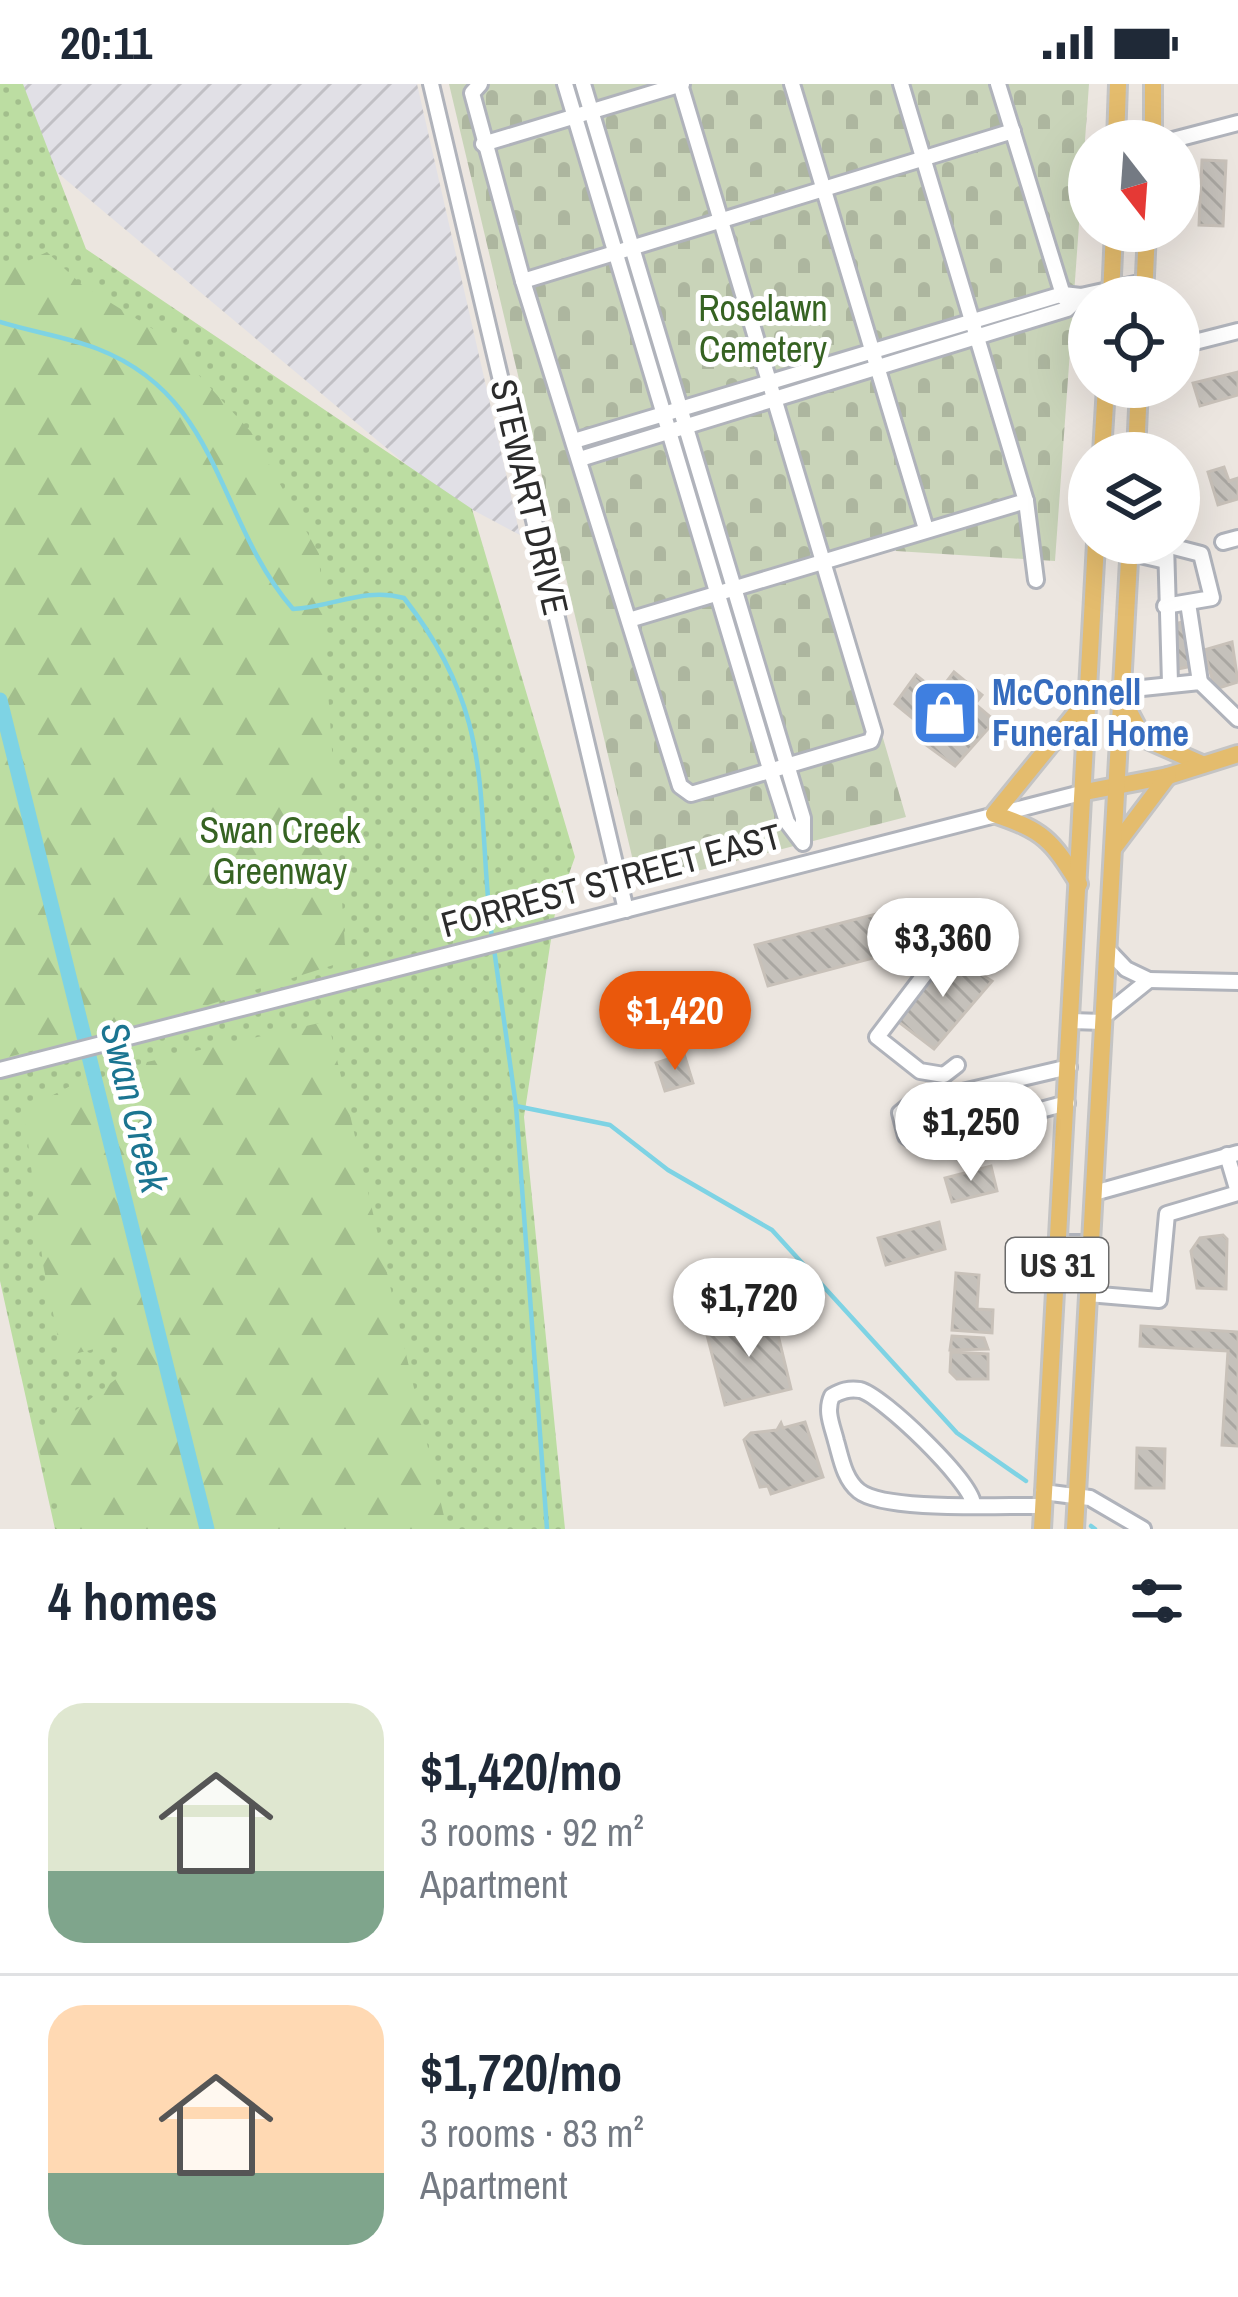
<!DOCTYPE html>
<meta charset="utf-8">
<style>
:root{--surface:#fff;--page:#f2f2f3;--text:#1f2937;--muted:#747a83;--line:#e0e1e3;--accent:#ea580c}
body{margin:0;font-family:"Archivo Narrow",sans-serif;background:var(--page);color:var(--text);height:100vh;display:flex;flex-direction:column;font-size:45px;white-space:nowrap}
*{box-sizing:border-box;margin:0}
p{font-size:39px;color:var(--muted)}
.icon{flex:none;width:66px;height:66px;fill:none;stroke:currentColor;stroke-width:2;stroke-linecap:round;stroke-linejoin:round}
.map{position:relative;height:1445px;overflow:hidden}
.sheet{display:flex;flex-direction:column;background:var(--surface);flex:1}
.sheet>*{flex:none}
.needle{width:78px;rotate:163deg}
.fabs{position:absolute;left:1068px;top:36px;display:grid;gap:24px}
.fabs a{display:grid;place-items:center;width:132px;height:132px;border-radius:50%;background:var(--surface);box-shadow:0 12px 48px #0002;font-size:60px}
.price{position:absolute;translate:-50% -102px;padding:0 27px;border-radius:42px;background:#fff;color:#222;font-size:39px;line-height:78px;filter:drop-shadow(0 3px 6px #0008)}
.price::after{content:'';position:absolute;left:50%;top:72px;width:36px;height:27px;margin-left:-18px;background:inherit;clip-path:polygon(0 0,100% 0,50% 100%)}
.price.active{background:var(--accent);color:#fff}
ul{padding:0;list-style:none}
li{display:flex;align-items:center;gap:36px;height:300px;padding:0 48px}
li+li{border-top:3px solid var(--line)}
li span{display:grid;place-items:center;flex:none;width:336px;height:240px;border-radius:36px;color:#555}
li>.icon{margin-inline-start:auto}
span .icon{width:144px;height:144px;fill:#fffc;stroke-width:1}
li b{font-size:51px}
h2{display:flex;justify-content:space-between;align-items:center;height:144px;padding:0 48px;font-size:51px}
.status{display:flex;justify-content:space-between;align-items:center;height:84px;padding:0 60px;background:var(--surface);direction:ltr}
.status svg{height:33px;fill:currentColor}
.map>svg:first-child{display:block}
.industrial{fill:url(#industrial-furrows)}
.green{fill:url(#green-dots)}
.forest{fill:url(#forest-firs)}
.cemetery{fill:url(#cemetery-stones)}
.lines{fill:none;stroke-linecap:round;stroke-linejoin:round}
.stream{stroke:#7ed3e4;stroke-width:4.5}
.canal{stroke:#7ed3e4;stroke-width:15}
.building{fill:url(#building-back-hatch);stroke:#c8c1b9;stroke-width:3}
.minor-casing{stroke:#b0b3bb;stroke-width:20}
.major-casing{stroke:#c4c4c4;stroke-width:22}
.minor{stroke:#fff;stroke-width:14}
.major{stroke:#e4bc6d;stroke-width:16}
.labels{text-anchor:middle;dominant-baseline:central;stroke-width:10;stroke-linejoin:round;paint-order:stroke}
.shield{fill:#fff;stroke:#6b6b6b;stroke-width:3}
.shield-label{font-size:33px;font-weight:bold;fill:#2c2c2c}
.park-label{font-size:36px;fill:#366322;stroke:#fff}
.street-label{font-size:36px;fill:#2c2c2c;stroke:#fff}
.shop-label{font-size:36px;font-weight:bold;fill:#366cbe;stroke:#fff;text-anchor:start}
.water-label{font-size:39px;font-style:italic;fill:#1b7591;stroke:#fff}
</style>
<div class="status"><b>20:11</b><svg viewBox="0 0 49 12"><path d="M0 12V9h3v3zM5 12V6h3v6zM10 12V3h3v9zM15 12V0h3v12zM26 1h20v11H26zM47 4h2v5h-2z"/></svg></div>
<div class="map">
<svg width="1238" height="1445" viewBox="0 0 1238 1445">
<defs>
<pattern id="industrial-furrows" width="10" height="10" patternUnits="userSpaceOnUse" patternTransform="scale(3)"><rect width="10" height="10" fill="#e1e0e6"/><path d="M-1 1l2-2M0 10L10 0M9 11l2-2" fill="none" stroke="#c1c0c5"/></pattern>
<pattern id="green-dots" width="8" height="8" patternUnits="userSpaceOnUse" patternTransform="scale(3)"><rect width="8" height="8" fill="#bcdda2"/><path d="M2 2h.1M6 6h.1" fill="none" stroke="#a2be8c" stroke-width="1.8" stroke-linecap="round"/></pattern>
<pattern id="forest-firs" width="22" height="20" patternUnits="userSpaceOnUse" patternTransform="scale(3)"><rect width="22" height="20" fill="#bcdda2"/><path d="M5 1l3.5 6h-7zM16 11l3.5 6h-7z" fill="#a2be8c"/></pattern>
<pattern id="cemetery-stones" width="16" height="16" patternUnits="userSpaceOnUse" patternTransform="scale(3)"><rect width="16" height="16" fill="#c9d4b9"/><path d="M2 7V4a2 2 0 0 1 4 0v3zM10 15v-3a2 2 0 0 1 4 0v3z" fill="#adb69f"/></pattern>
<pattern id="building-back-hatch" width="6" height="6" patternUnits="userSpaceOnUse" patternTransform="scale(3)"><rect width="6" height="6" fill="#c5c1bb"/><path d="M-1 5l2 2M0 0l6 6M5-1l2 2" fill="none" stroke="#a9a6a1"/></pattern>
</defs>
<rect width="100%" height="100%" fill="#ece6e0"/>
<path class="industrial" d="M21,0h396l103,451 -81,-43 -386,-323z"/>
<path class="green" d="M0,0h23l63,165 386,260 103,348 -20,56 -31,204 41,412h-510l-55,-248z"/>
<g class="forest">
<path d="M47,168l35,33 79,49 90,98 68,122 27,407 -157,50 -189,48v-785z"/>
<path d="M328,937l119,508h-382l-29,-88 80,-62 7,-37 -61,15 -19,-93 -19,-154 58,-30 44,32 21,-50z"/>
</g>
<path class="cemetery" d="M449,0h640l-34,477 -159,-10 -2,-7 -62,19 74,254 -267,69z"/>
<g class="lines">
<g class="stream">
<path d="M0,238c32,10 67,15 98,27 124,48 118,171 195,260 40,-2 71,-22 111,-11 94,120 71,202 88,340"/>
<path d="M494,865l22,157 31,423"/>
<path d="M516,1022l94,19 58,45 104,60 185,203 69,48"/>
<path d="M1091,1442l4,3"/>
</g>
<path class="canal" d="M0,616l207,829"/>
</g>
<g class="building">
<path d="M1202,76l24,1 -3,65 -24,-1z"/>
<path d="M1238,288v23l-38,11 -7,-23z"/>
<path d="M1224,383l5,14 9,-3v21l-20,6 -10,-33z"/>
<path d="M1183,538l9,44 -14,3 -9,-44z"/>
<path d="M1232,558l6,40 -23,7 -11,-39z"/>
<path d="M954,588l28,23 -7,9 20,17 -40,45 -37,-27 8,-10 -31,-25 21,-29 22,18z"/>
<path d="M880,829l12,40 -124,33 -13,-41z"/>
<path d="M946,868l46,29 -58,68 -38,-29z"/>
<path d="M684,970l9,29 -28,8 -9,-28z"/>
<path d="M943,1020l6,21 -36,9 -5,-21z"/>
<path d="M991,1082l6,25 -45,11 -7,-24z"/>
<path d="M939,1138l6,27 -59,16 -8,-27z"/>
<path d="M1223,1151l4,4 -1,50 -29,-1 -6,-37 9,-13z"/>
<path d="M744,1177l4,18 -30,7 -5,-18z"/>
<path d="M956,1189l23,2 -2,34 16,1 -1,23 -40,-3z"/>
<path d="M773,1230l18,75 -66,16 -19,-74z"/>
<path d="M1141,1242l97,6v114l-16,-1 6,-94 -88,-5z"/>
<path d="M952,1252l32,2 4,11 -38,1z"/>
<path d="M951,1268l37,2v25h-31l-7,-7z"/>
<path d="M805,1338l18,55 -52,17 -3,-8 -8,1 -16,-47 7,-7 26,-3 4,-7 2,5z"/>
<path d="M1137,1364l28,1 -1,39h-28z"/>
</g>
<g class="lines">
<g class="minor-casing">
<g id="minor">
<path d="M431,0l195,826"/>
<path d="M480,0l-8,9 51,188 157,505 11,8 180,-53 3,-9 -194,-648"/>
<path d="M565,0l205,685 17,53 16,21v-25l-220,-734"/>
<path d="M792,0l134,445"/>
<path d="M998,0l66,214"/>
<path d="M1169,57l69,-18"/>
<path d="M483,60l199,-60"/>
<path d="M523,197l490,-150"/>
<path d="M1179,262l59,-15"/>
<path d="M574,357l489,-147 18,2 63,-14"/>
<path d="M580,375l487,-150 14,-13"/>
<path d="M1026,417l10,79"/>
<path d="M1223,458l15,-4"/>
<path d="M1166,459l4,140"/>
<path d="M1096,461l70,16"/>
<path d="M1188,519l12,79"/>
<path d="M1165,522l47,-8 -11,-44 -35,-9"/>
<path d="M629,536l397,-119 -125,-417"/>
<path d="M1123,606l77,-8 38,37"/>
<path d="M1149,896l89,2"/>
<path d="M1103,933l46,-37 -23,-11 -19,-20"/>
<path d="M1071,937l32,1"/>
<path d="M957,981l-13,10 -24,-4 -43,-34 82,-108"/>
<path d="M0,986l1085,-278"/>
<path d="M1067,1019l-150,40 -11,-7 -6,-23 11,-9 158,-37"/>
<path d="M1227,1071l11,37"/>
<path d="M1094,1109l144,-40"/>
<path d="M1059,1159h32"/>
<path d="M1088,1210l71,6 8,-86 71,-21"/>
<path d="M1043,1408l47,6 53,31"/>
<path d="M973,1420c-1,-22 -91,-109 -113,-114 -11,-2 -19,1 -28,6 -7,15 0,29 4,45 5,17 8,38 23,50 26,21 146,14 184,15"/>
</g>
</g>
<g class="major-casing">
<g id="major">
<path d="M1116,57l2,-57"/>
<path d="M1153,57v-57"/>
<path d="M1111,213l3,-66"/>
<path d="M1144,213l3,-66"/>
<path d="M1102,369l4,-66"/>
<path d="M1136,369l3,-66"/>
<path d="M1124,618l19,36 59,26"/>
<path d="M1085,708l83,-16 70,-22"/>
<path d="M1113,765l55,-73"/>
<path d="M1079,800c-28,-45 -35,-53 -85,-70l96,-118"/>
<path d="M1042,1445l54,-986"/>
<path d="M1075,1445l55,-986"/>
</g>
</g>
<use href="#minor" class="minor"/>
<use href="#major" class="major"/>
</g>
<defs>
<g id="shop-square" transform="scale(3.45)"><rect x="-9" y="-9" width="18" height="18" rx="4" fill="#3f7fe0" stroke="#fff"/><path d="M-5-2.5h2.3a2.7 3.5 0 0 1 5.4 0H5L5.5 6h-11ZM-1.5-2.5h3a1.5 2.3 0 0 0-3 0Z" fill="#fff"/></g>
</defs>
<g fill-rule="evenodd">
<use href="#shop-square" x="945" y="629"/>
</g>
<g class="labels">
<rect class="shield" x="1006" y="1154" width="102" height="54" rx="9"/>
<g class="shield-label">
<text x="1057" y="1181">US 31</text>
</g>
<g class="park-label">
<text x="763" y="224">Roselawn<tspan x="763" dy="41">Cemetery</tspan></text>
<text x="280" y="746">Swan Creek<tspan x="280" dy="41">Greenway</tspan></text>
</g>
<g class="street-label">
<text transform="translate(530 413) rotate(77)">STEWART DRIVE</text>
<text transform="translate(611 796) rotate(-15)">FORREST STREET EAST</text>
</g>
<g class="shop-label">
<text x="992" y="608">McConnell<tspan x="992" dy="41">Funeral Home</tspan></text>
</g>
<g class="water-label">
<text transform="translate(135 1023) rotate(76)">Swan Creek</text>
</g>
</g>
</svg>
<div class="fabs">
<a><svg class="needle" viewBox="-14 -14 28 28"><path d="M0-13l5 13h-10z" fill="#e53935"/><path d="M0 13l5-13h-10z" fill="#747a83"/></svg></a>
<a><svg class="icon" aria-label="locate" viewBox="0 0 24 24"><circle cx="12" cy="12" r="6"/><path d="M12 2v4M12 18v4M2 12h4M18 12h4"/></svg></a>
<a><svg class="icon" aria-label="layers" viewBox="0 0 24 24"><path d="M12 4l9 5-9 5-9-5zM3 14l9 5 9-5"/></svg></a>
</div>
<b class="price" style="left:943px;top:916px">$3,360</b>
<b class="price active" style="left:675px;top:989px">$1,420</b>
<b class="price" style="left:971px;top:1100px">$1,250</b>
<b class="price" style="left:749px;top:1276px">$1,720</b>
</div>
<section class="sheet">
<h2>4 homes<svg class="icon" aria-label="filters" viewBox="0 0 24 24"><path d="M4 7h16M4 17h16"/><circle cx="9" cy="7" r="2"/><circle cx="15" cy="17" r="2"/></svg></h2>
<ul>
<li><span style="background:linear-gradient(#dfe7d0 70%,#7fa58c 0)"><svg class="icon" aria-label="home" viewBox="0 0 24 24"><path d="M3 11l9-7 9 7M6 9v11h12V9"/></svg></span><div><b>$1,420/mo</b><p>3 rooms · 92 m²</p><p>Apartment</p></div></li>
<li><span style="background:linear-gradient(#ffd9b3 70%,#7fa58c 0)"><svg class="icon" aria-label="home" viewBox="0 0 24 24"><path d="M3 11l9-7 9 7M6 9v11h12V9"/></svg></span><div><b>$1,720/mo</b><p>3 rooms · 83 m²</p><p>Apartment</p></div></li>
</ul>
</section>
